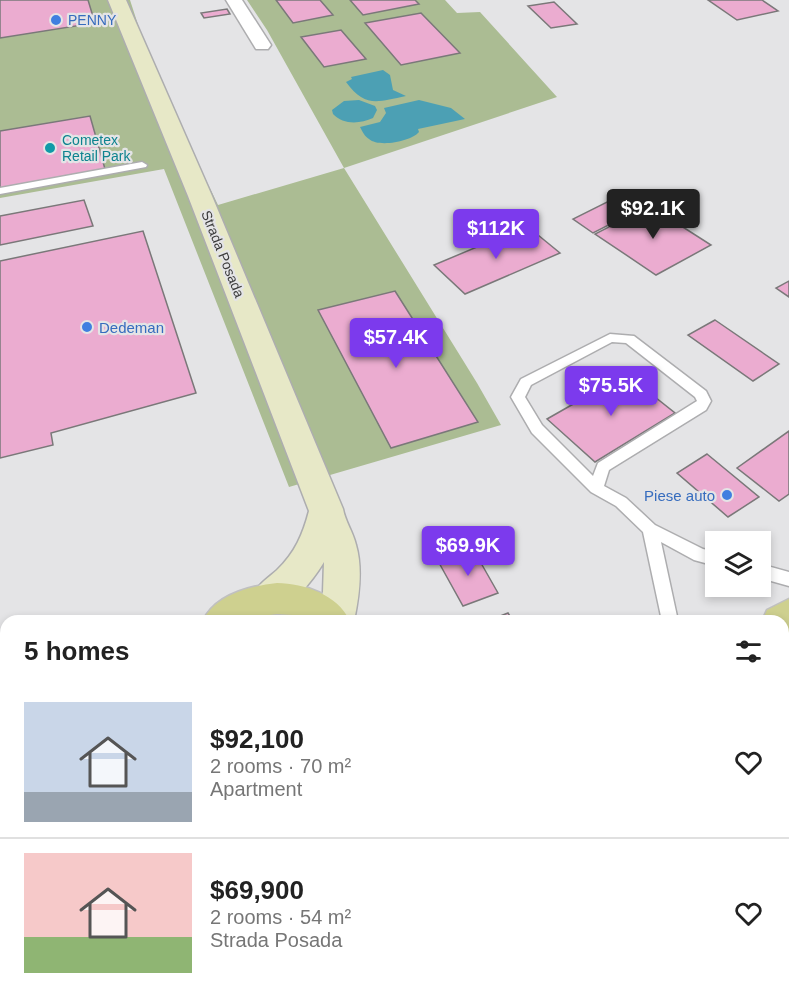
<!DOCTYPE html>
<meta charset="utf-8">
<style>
:root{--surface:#fff;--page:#f6f6f6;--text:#222;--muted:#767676;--line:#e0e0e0;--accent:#7c3aed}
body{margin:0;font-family:Arial,sans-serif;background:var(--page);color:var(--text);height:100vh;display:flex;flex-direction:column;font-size:22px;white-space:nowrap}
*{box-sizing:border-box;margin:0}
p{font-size:20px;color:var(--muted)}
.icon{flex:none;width:33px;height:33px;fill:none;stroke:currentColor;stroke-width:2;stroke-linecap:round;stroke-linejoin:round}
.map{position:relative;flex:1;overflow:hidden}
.details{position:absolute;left:0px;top:615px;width:789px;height:386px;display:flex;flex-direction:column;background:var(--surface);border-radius:18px 18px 0 0;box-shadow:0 3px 9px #0003}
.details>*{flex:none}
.fabs{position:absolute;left:705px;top:531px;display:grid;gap:12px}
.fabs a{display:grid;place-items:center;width:66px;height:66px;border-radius:0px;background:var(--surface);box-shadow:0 3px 9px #0003;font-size:30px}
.price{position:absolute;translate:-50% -51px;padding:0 14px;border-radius:6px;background:var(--accent);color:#fff;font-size:20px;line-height:39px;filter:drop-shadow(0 2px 3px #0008)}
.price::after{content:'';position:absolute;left:50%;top:36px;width:18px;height:14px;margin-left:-9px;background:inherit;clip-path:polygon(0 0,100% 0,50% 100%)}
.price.current{background:#222;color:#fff}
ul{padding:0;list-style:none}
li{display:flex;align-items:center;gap:18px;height:150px;padding:0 24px}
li+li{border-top:2px solid var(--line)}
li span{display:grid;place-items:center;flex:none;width:168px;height:120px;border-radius:0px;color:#555}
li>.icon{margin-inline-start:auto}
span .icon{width:72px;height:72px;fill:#fffc;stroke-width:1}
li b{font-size:26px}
h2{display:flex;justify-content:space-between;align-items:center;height:72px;padding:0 24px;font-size:26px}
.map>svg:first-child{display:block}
.green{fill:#abbc93}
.water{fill:#4ca0b4}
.building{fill:#ebacd0;stroke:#7a7879;stroke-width:1.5}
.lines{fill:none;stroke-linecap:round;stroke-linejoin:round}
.lane-casing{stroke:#adadaf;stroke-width:3}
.street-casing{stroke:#adadaf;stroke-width:3}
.secondary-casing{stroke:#adadaf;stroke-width:3}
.primary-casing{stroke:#c0c0c0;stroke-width:3}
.lane{fill:#fff;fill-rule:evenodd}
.street{fill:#fff;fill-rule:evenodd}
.secondary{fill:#e7e8c7;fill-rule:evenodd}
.primary{fill:#ced08f;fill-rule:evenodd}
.rail-casing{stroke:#8a8a8b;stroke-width:8}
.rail{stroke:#e4e4e6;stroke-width:6;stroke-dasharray:17;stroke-linecap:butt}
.shop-dot{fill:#3f7fe0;stroke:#e4e4e6;stroke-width:2}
.culture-dot{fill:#0f9aa8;stroke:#e4e4e6;stroke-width:2}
.labels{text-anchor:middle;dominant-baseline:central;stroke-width:4.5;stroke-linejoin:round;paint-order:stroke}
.far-shop-label{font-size:14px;fill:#366cbe;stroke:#e4e4e6;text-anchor:start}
.far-culture-label{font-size:14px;fill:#0d838f;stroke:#e4e4e6;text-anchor:start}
.far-street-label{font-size:14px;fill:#3b3b3b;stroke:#e4e4e6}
.shop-label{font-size:15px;fill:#366cbe;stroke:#e4e4e6;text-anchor:start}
</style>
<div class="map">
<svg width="789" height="1000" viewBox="0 0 789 1000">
<rect width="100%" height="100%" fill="#e4e4e6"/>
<g class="green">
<path d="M0,0h130l22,68 66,137 126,-37 -77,-138 -20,-30h198l12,13 23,-1 77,85 -213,71 133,215 24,42 -212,62 -125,-318 -164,29z"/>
<path d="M6,778v75l-6,3v-75z"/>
<path d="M6,962v32l127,1 -8,5h-125v-35z"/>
</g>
<g class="water">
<path d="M383,70l7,5 3,15 13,6c-29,6 -41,12 -60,-14l6,-3 -1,-2z"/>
<path d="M359,100l16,6 2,4 -4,8c-13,6 -30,7 -40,-4l-1,-4 12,-9z"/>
<path d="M419,100l32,8 14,11 -47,10 1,3c-7,9 -40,16 -50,7 -4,-2 -7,-8 -9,-12l20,-5 6,-9 -2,-5z"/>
</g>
<g class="building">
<path d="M0,0h88l7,23 -95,15z"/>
<path d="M276,0h44l13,15 -40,8z"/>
<path d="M350,0h65l4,4 -56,11z"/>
<path d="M708,0h54l16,11 -41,9z"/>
<path d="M554,2l23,22 -26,4 -23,-22z"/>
<path d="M227,9l3,5 -26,4 -3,-5z"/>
<path d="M421,13l39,40 -59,12 -36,-42z"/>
<path d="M341,30l25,29 -42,8 -23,-30z"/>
<path d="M90,116l15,53 -105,20v-58z"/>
<path d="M627,192l21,13 -55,28 -20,-14z"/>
<path d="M84,200l9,26 -93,19v-29z"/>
<path d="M650,206l61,39 -55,30 -61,-41z"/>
<path d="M527,226l33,27 -95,41 -31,-29z"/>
<path d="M143,231l53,162 -145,40 2,12 -53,13v-197z"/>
<path d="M789,281v16l-13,-9z"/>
<path d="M395,291l83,131 -87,26 -73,-138z"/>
<path d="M715,320l64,44 -26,17 -65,-46z"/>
<path d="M626,374l49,39 -80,49 -48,-43z"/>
<path d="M789,431v63l-10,7 -42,-33z"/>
<path d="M707,454l52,43 -31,20 -51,-44z"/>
<path d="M473,549l25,44 -35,13 -25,-45z"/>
<path d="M508,613l5,8 -23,-1z"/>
</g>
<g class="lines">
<g class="lane-casing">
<g id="lane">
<path d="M142,162l5,3 -1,2 -146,27v-6z"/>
<path d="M610,334l24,2 72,55 5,10 -5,9 -97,60 -5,16 22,12 29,27 48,24 13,3v14l-22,-6 -33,-18 17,79h-16l-19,-89 -27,-26 -25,-14 -59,-59 -21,-36 10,-18zM612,342l14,1 69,54 2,4 -99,62 -5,13 -51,-51 -17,-28 6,-12z"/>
<path d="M760,564l29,8v14l-29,-8z"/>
</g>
</g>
<g class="street-casing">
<path id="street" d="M226,0h16l29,45 -3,4h-12z"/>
</g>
<g class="secondary-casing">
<path id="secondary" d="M108,0h18l86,196 131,313c2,12 10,23 13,36 7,24 3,52 -2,76h-36l5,-29 1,-30c-9,15 -35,50 -54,51 -4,1 -10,-3 -14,-4l-5,-11c6,-13 16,-19 26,-28 18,-17 26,-36 32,-59l-121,-315z"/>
</g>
<g class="primary-casing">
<g id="primary">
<path d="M277,583c28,1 60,11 73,38h-44l-14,-6 -15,-1 -15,2 -12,5h-47c12,-26 47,-35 74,-38z"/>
<path d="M789,599v35l-6,2v-15h-21l5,-11z"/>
<path d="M789,640v37l-6,2v-37z"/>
<path d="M6,741v41l-6,2v-41z"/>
<path d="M6,876v73l-6,1v-72z"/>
<path d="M173,994h54l-3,6h-53z"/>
</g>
</g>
<use href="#lane" class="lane"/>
<use href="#street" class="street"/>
<use href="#secondary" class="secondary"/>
<use href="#primary" class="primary"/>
<g class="rail-casing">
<g id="rail">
<path d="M783,751l6,-5"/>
<path d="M424,1000l9,-6"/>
</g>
</g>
<use href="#rail" class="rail"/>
</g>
<g class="shop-dot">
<circle cx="56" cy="20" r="6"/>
<circle cx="87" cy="327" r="6"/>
<circle cx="727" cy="495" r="6"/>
</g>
<circle class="culture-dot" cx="50" cy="148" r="6"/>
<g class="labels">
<g class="far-shop-label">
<text x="68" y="20">PENNY</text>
</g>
<g class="far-culture-label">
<text x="62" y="140">Cometex<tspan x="62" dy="16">Retail Park</tspan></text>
</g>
<g class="far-street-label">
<text transform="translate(223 254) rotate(68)">Strada Posada</text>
</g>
<g class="shop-label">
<text x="99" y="327">Dedeman</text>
<text x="715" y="495" text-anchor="end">Piese auto</text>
</g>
</g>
</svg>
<div class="fabs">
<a><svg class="icon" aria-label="layers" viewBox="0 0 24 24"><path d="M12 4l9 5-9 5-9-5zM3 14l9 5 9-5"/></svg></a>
</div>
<b class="price current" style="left:653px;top:240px">$92.1K</b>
<b class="price" style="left:496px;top:260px">$112K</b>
<b class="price" style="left:396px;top:369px">$57.4K</b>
<b class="price" style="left:611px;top:417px">$75.5K</b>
<b class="price" style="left:468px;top:577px">$69.9K</b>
<section class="details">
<h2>5 homes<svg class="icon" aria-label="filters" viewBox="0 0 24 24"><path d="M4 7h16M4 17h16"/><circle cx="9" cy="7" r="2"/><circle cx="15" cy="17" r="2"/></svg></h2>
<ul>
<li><span style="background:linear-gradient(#c9d6e8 75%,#9aa5b1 0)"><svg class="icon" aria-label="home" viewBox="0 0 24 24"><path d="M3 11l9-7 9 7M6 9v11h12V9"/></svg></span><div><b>$92,100</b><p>2 rooms · 70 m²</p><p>Apartment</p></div><svg class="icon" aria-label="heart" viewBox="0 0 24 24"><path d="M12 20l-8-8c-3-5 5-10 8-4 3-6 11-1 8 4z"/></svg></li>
<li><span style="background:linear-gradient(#f6c9c9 70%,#8fb573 0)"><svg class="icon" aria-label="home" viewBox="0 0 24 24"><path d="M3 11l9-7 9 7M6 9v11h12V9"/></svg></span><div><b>$69,900</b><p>2 rooms · 54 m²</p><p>Strada Posada</p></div><svg class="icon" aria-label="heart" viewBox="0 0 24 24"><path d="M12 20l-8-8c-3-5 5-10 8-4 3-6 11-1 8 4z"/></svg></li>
</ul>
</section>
</div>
